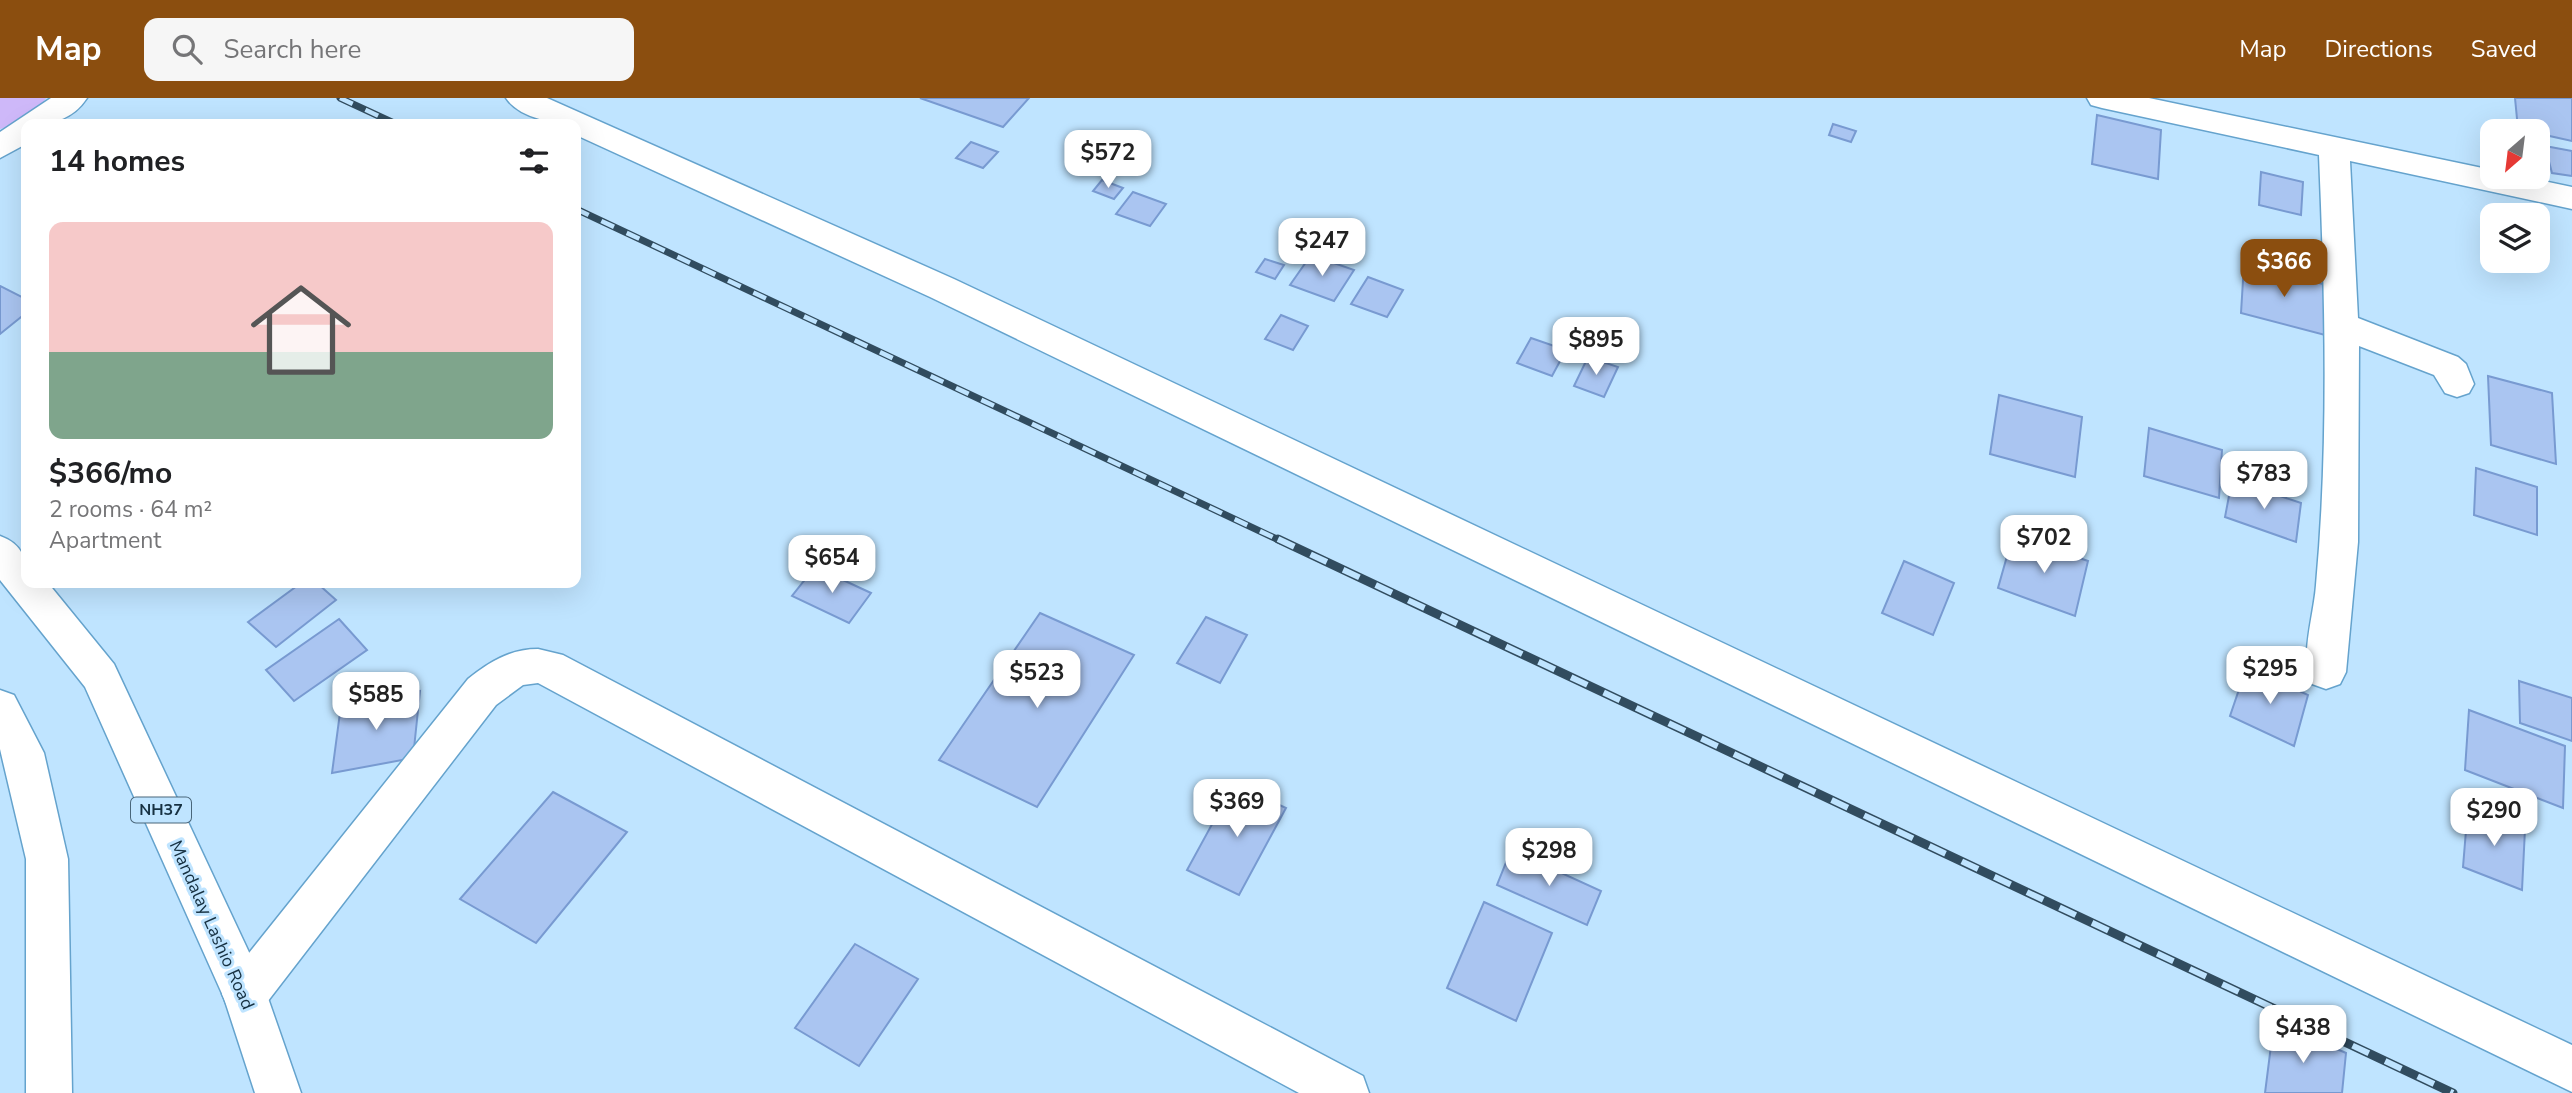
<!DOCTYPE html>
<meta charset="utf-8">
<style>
:root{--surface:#fff;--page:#f6f6f6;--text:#202124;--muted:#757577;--accent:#8b4e0f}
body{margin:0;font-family:"Nunito Sans",sans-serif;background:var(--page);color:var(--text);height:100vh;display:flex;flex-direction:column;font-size:26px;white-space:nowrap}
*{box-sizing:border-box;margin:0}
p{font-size:23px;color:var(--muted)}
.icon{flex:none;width:38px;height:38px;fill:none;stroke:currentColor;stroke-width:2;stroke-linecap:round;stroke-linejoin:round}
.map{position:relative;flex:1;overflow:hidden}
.side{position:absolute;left:21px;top:21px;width:560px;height:469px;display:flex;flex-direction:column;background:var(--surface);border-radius:14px;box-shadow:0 7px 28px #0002}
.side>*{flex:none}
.needle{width:46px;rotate:208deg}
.buttons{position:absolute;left:2480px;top:21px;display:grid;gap:14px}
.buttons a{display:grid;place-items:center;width:70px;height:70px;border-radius:14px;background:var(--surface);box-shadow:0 7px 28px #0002;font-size:35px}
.price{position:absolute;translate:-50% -60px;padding:0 16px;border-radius:14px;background:#fff;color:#222;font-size:23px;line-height:46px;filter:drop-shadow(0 2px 4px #0008)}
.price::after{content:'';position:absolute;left:50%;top:42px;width:21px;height:16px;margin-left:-10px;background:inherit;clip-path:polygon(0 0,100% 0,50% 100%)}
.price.on{background:var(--accent);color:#fff}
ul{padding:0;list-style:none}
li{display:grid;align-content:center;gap:14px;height:371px;padding:0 28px}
li span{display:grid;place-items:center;height:217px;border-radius:14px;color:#555}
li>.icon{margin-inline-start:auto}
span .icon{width:126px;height:126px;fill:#fffc;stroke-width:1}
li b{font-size:30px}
h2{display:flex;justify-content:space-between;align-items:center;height:84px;padding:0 28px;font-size:30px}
header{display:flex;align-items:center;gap:42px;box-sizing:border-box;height:98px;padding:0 35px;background:var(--accent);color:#fff}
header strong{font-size:33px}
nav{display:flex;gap:38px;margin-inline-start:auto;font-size:24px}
.search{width:490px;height:63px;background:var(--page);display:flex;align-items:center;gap:18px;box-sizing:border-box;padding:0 24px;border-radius:14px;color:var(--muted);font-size:26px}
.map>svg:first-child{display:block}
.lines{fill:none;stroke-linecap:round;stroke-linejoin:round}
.canal{fill:#ceb8f9;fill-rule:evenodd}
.building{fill:#aac5f1;stroke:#789ad1;stroke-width:2}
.street-casing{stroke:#65a3cd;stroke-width:3}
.highway-casing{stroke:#65a3cd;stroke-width:3}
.street{fill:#fff;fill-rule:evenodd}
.highway{fill:#fff;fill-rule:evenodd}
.rail-far1-casing{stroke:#314c5f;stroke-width:7}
.rail-casing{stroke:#314c5f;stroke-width:9}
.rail-far1{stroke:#bfe4ff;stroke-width:4.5;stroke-dasharray:14;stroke-linecap:butt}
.rail{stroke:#bfe4ff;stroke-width:6;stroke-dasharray:18;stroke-linecap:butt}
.labels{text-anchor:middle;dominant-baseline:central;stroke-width:6;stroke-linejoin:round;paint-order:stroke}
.shield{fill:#bfe4ff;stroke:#49667a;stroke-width:2}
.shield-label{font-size:16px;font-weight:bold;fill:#163041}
.street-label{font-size:18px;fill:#163041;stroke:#bfe4ff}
</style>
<header>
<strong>Map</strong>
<div class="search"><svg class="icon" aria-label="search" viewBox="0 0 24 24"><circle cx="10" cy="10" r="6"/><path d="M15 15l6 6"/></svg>Search here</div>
<nav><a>Map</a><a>Directions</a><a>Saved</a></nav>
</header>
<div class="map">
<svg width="2572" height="995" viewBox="0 0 2572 995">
<rect width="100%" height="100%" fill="#bfe4ff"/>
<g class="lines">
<path class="canal" d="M0,0h46c-10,17 -27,26 -46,31z"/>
</g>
<g class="building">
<path d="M920,0h109l-26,29z"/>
<path d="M2515,0h57v43l-54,-12z"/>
<path d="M2097,17l64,15 -3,49 -66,-15z"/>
<path d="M1833,26l23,7 -5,11 -22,-7z"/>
<path d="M971,44l27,10 -15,16 -27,-10z"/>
<path d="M2545,48l27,5v25l-20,-3z"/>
<path d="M2261,74l42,10 -2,33 -42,-10z"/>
<path d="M1102,82l21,8 -9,11 -21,-8z"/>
<path d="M1133,94l33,12 -16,22 -34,-12z"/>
<path d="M1311,157l43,15 -20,31 -44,-16z"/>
<path d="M1265,161l19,6 -9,14 -19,-7z"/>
<path d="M2244,166l83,21 -2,50 -84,-22z"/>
<path d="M1368,179l35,13 -16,27 -36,-13z"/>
<path d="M0,188l26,13v14l-26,21z"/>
<path d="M1281,217l27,11 -15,24 -28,-11z"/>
<path d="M1531,240l35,12 -14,26 -35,-13z"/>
<path d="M1588,259l30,10 -14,30 -30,-11z"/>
<path d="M2488,278l64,17 4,71 -65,-19z"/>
<path d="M1999,297l83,22 -7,60 -85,-23z"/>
<path d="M2149,330l73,22 -3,48 -75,-22z"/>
<path d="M2476,370l61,19v48l-63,-20z"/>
<path d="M2232,382l69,23 -5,39 -71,-25z"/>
<path d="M2013,437l75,26 -13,55 -77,-28z"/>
<path d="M1904,463l50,22 -21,52 -51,-22z"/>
<path d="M815,469l56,26 -22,30 -57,-27z"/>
<path d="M301,485h16l19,17 -60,47 -28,-25z"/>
<path d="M1040,515l94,42 -97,152 -98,-47z"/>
<path d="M1206,519l41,18 -27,48 -43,-20z"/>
<path d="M339,521l28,31 -73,51 -28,-31z"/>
<path d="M2247,568l61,29 -14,51 -64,-30z"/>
<path d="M2519,583l53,17v43l-52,-18z"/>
<path d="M420,593l-7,67 -81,15 9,-68z"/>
<path d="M2469,612l96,36 -2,62 -98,-38z"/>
<path d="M1234,686l52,24 -47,87 -52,-25z"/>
<path d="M553,694l74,40 -91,111 -76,-44z"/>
<path d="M2468,708l57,23 -3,61 -59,-23z"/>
<path d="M1511,752l90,41 -14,34 -90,-40z"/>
<path d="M1484,804l68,31 -36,88 -69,-33z"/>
<path d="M855,846l63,35 -59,87 -64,-38z"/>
<path d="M2274,924l72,31 -4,40h-77z"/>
</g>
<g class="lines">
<g class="street-casing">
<g id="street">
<path d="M51,0h36c-15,23 -36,26 -61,26v20l-26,14v-26z"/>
<path d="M506,0h41l407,181 1618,766v47l-1642,-795 -354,-162v-11c-22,0 -57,-6 -70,-26z"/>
<path d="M2087,0h62l343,72v7h32l48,10v22l-222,-48 8,157 100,39 8,7 8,20 -5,9 -12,4 -12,-4 -11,-18 -75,-29 -1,196 -12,130 -6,12 -14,5 -14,-5c-13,-26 2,-69 4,-99 13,-143 9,-287 3,-430l-217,-47 -11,-3z"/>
<path d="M538,551l25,6 800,421 6,17h-70l-761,-410 -15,2 -27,20 -235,305 -16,7 -16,-7 -7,-16 7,-16 239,-299c21,-17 42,-30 70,-30z"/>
</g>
</g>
<g class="highway-casing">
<g id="highway">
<path d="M0,438c24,9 26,23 26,47h22l66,81 147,314 40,115h-46l-31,-95 -139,-311 -85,-107z"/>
<path d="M0,592l14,5 30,58 24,106 4,234h-46v-234l-26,-110z"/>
</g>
</g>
<use href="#street" class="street"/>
<use href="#highway" class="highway"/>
<g class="rail-far1-casing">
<g id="rail-far1">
<path d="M340,0l56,26"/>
<path d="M576,111l705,332"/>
</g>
</g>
<g class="rail-casing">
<path id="rail" d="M1278,441l1175,554"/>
</g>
<use href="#rail-far1" class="rail-far1"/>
<use href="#rail" class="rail"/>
</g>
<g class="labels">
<rect class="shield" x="131" y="699.5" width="60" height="25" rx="5"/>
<g class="shield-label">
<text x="161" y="712">NH37</text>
</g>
<g class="street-label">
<text transform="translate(212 827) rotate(66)">Mandalay Lashio Road</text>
</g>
</g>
</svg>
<div class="buttons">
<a><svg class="needle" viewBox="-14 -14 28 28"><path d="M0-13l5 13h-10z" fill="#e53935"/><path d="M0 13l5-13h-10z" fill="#757577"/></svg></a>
<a><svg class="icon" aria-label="layers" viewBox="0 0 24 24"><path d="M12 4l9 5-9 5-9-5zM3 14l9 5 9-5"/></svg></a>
</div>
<b class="price" style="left:1108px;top:92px">$572</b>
<b class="price" style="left:1322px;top:180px">$247</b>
<b class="price on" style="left:2284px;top:201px">$366</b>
<b class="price" style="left:1596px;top:279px">$895</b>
<b class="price" style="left:2264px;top:413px">$783</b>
<b class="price" style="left:2044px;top:477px">$702</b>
<b class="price" style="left:832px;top:497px">$654</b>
<b class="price" style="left:2270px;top:608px">$295</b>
<b class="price" style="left:1037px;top:612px">$523</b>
<b class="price" style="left:376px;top:634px">$585</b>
<b class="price" style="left:1237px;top:741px">$369</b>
<b class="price" style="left:2494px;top:750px">$290</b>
<b class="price" style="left:1549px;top:790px">$298</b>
<b class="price" style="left:2303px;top:967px">$438</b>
<section class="side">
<h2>14 homes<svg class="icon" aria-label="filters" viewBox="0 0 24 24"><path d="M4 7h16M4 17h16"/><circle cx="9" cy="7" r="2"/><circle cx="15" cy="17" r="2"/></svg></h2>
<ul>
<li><span style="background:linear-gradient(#f6c9c9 60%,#7fa58c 0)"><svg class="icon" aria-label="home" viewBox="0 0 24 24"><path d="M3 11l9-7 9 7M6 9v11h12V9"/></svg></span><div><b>$366/mo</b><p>2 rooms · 64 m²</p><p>Apartment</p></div></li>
</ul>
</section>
</div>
